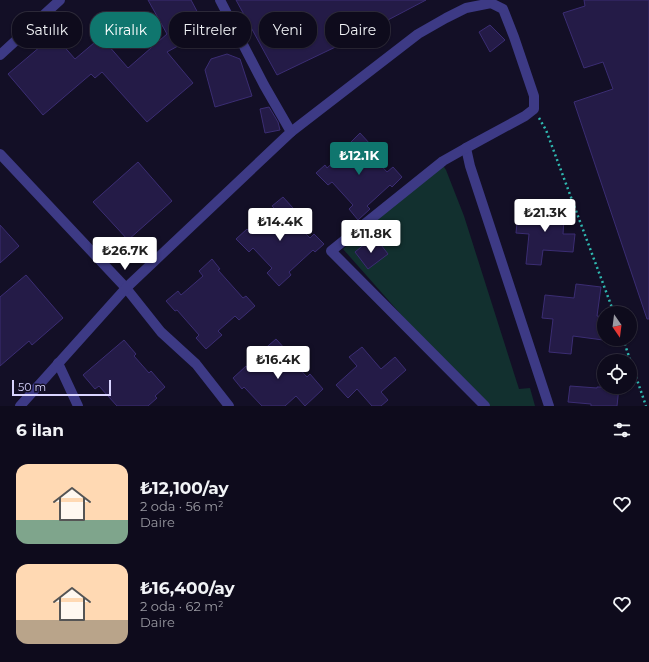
<!DOCTYPE html>
<html lang="tr">
<meta charset="utf-8">
<style>
:root{--surface:#0e0b1c;--page:#171425;--text:#f1f3f6;--muted:#9b9ba3;--line:#2e2b3b;--accent:#0f766e}
body{margin:0;font-family:Montserrat,sans-serif;background:var(--page);color:var(--text);height:100vh;display:flex;flex-direction:column;font-size:15px;white-space:nowrap}
*{box-sizing:border-box;margin:0}
p{font-size:13px;color:var(--muted)}
.icon{flex:none;width:22px;height:22px;fill:none;stroke:currentColor;stroke-width:2;stroke-linecap:round;stroke-linejoin:round}
.map{position:relative;height:406px;overflow:hidden}
.panel{display:flex;flex-direction:column;background:var(--surface);flex:1}
.panel>*{flex:none}
.hud{position:absolute;left:12px;top:12px;width:400px;height:36px;display:flex;gap:8px}
.needle{width:26px;rotate:166deg}
.buttons{position:absolute;left:597px;top:306px;display:grid;gap:8px}
.buttons a{display:grid;place-items:center;width:40px;height:40px;border-radius:50%;background:var(--surface);box-shadow:0 1px 3px #0004,0 0 0 1px var(--line);font-size:20px}
.scale{position:absolute;left:12px;bottom:10px;width:99px;box-sizing:border-box;padding-left:4px;border:2px solid #d9d4ff;border-top:0;font-size:11px;line-height:14px;white-space:nowrap;color:#d9d4ff;-webkit-text-stroke:3px #130f26;paint-order:stroke}
.price{position:absolute;translate:-50% -34px;padding:0 9px;border-radius:4px;background:#fff;color:#222;font-size:13px;line-height:26px;filter:drop-shadow(0 1px 2px #0008)}
.price::after{content:'';position:absolute;left:50%;top:24px;width:12px;height:9px;margin-left:-6px;background:inherit;clip-path:polygon(0 0,100% 0,50% 100%)}
.price.current{background:var(--accent);color:#fff}
ul{padding:0;list-style:none}
li{display:flex;align-items:center;gap:12px;height:100px;padding:0 16px}
li span{display:grid;place-items:center;flex:none;width:112px;height:80px;border-radius:12px;color:#555}
li>.icon{margin-inline-start:auto}
span .icon{width:48px;height:48px;fill:#fffc;stroke-width:1}
li b{font-size:17px}
h2{display:flex;justify-content:space-between;align-items:center;height:48px;padding:0 16px;font-size:17px}
.pill{padding:0 14px;border-radius:16px;background:var(--surface);box-shadow:0 1px 3px #0004,0 0 0 1px var(--line);font-size:14px;line-height:36px}
.pill.current{background:var(--accent);color:#fff}
.map>svg:first-child{display:block}
.green{fill:#12302f}
.building{fill:#241b47;stroke:#3b2d73}
.lines{fill:none;stroke-linecap:round;stroke-linejoin:round}
.path{stroke:#2fb8b0;stroke-width:2.5;stroke-dasharray:2 3;stroke-linecap:butt}
.minor{stroke:#3d3a85;stroke-width:10}
</style>
<div class="map">
<svg width="649" height="406" viewBox="0 0 649 406">
<rect width="100%" height="100%" fill="#130f26"/>
<path class="green" d="M440,166l4,1 2,3 18,46 55,173 11,-1 5,18h-53l-139,-157 92,-82z"/>
<g class="building">
<path d="M148,0h43l16,30 -40,22 26,31 -46,39 -45,-50 -7,6 -4,-4 -48,41 -35,-41 46,-39 21,24 26,-22 27,31 39,-34z"/>
<path d="M236,0h190l-78,41 -71,34z"/>
<path d="M584,0h65v319h-2l-73,-217 39,-13 -10,-27 -19,6 -21,-55 22,-7z"/>
<path d="M490,25l15,15 -15,12 -11,-20z"/>
<path d="M227,54l13,5 12,37 -37,11 -10,-37 6,-11z"/>
<path d="M269,107l9,15 2,8 -15,3 -5,-24z"/>
<path d="M360,133l11,12 -5,4 21,23 6,-5 9,10 -10,10 -2,-2 -23,21 3,3 -12,11 -9,-11 4,-4 -21,-23 -4,3 -12,-12 9,-8 2,3 25,-23 -2,-2z"/>
<path d="M138,162l34,39 -44,39 -35,-38z"/>
<path d="M283,197l10,11 -6,6 23,24 4,-4 10,10 -9,8 -2,-2 -24,22 2,3 -12,11 -12,-13 5,-5 -19,-20 -4,4 -13,-13 11,-10 3,3 25,-23 -3,-3z"/>
<path d="M548,204l17,1 -2,29h12l-2,18 -30,-2 -2,15 -15,-1 3,-30 -13,-1 2,-21 29,3z"/>
<path d="M0,225l19,21 -19,17z"/>
<path d="M378,241l10,13 -20,15 -13,-17 11,-9 3,4z"/>
<path d="M212,259l8,10 -2,1 25,28 3,-2 9,10 -16,14 -4,-4 -17,15 4,4 -16,14 -10,-11 3,-3 -22,-25 -2,1 -9,-10 12,-10 3,4 22,-19 -4,-5z"/>
<path d="M26,275l37,43 -31,27 -3,-4 -29,25v-69z"/>
<path d="M576,284l25,3 -4,29 7,1 -1,23 -30,-4 -2,18 -22,-2 4,-33 -11,-1 3,-23 29,3z"/>
<path d="M276,339l10,11 -2,2 23,25 3,-3 13,15 -18,17 -9,-10 -11,10h-23l-18,-19 -2,2 -9,-11 13,-12 6,5 14,-13 -5,-6z"/>
<path d="M124,340l12,14 -2,2 15,17 2,-2 14,16 -10,9 2,2 -9,8h-31l-18,-20 -4,3 -12,-14z"/>
<path d="M362,347l19,22 14,-12 11,13 -25,22 7,8 -7,6h-9l-15,-17 -9,9 -12,-13 21,-19 -8,-9z"/>
<path d="M570,386l27,2v-1h22l-2,19h-26v-2l-23,-2z"/>
</g>
<g class="lines">
<g class="path">
<path d="M539,118l7,12 68,183"/>
<path d="M623,339l23,67"/>
</g>
<g class="minor">
<path d="M0,55l60,-55"/>
<path d="M291,132l127,-98 28,-16 20,-10 25,-5 12,6 11,28 20,59v13l-9,7 -59,32 4,18 79,240"/>
<path d="M466,148l-23,13 -112,90 154,155"/>
<path d="M0,154l126,134 35,44 35,32 33,42"/>
<path d="M58,363l20,43"/>
<path d="M20,406l106,-118 165,-156 -27,-47 -44,-85"/>
</g>
</g>
</svg>
<div class="buttons">
<a><svg class="needle" viewBox="-14 -14 28 28"><path d="M0-13l5 13h-10z" fill="#e53935"/><path d="M0 13l5-13h-10z" fill="#9b9ba3"/></svg></a>
<a><svg class="icon" aria-label="locate" viewBox="0 0 24 24"><circle cx="12" cy="12" r="6"/><path d="M12 2v4M12 18v4M2 12h4M18 12h4"/></svg></a>
</div>
<div class="scale">50 m</div>
<b class="price current" style="left:359px;top:176px">₺12.1K</b>
<b class="price" style="left:545px;top:233px">₺21.3K</b>
<b class="price" style="left:280px;top:242px">₺14.4K</b>
<b class="price" style="left:371px;top:254px">₺11.8K</b>
<b class="price" style="left:125px;top:271px">₺26.7K</b>
<b class="price" style="left:278px;top:380px">₺16.4K</b>
<div class="hud">
<a class="pill">Satılık</a>
<a class="pill current">Kiralık</a>
<a class="pill">Filtreler</a>
<a class="pill">Yeni</a>
<a class="pill">Daire</a>
</div>
</div>
<section class="panel">
<h2>6 ilan<svg class="icon" aria-label="filters" viewBox="0 0 24 24"><path d="M4 7h16M4 17h16"/><circle cx="9" cy="7" r="2"/><circle cx="15" cy="17" r="2"/></svg></h2>
<ul>
<li><span style="background:linear-gradient(#ffd9b3 70%,#7fa58c 0)"><svg class="icon" aria-label="home" viewBox="0 0 24 24"><path d="M3 11l9-7 9 7M6 9v11h12V9"/></svg></span><div><b>₺12,100/ay</b><p>2 oda · 56 m²</p><p>Daire</p></div><svg class="icon" aria-label="heart" viewBox="0 0 24 24"><path d="M12 20l-8-8c-3-5 5-10 8-4 3-6 11-1 8 4z"/></svg></li>
<li><span style="background:linear-gradient(#ffd9b3 70%,#b9a48a 0)"><svg class="icon" aria-label="home" viewBox="0 0 24 24"><path d="M3 11l9-7 9 7M6 9v11h12V9"/></svg></span><div><b>₺16,400/ay</b><p>2 oda · 62 m²</p><p>Daire</p></div><svg class="icon" aria-label="heart" viewBox="0 0 24 24"><path d="M12 20l-8-8c-3-5 5-10 8-4 3-6 11-1 8 4z"/></svg></li>
</ul>
</section>
